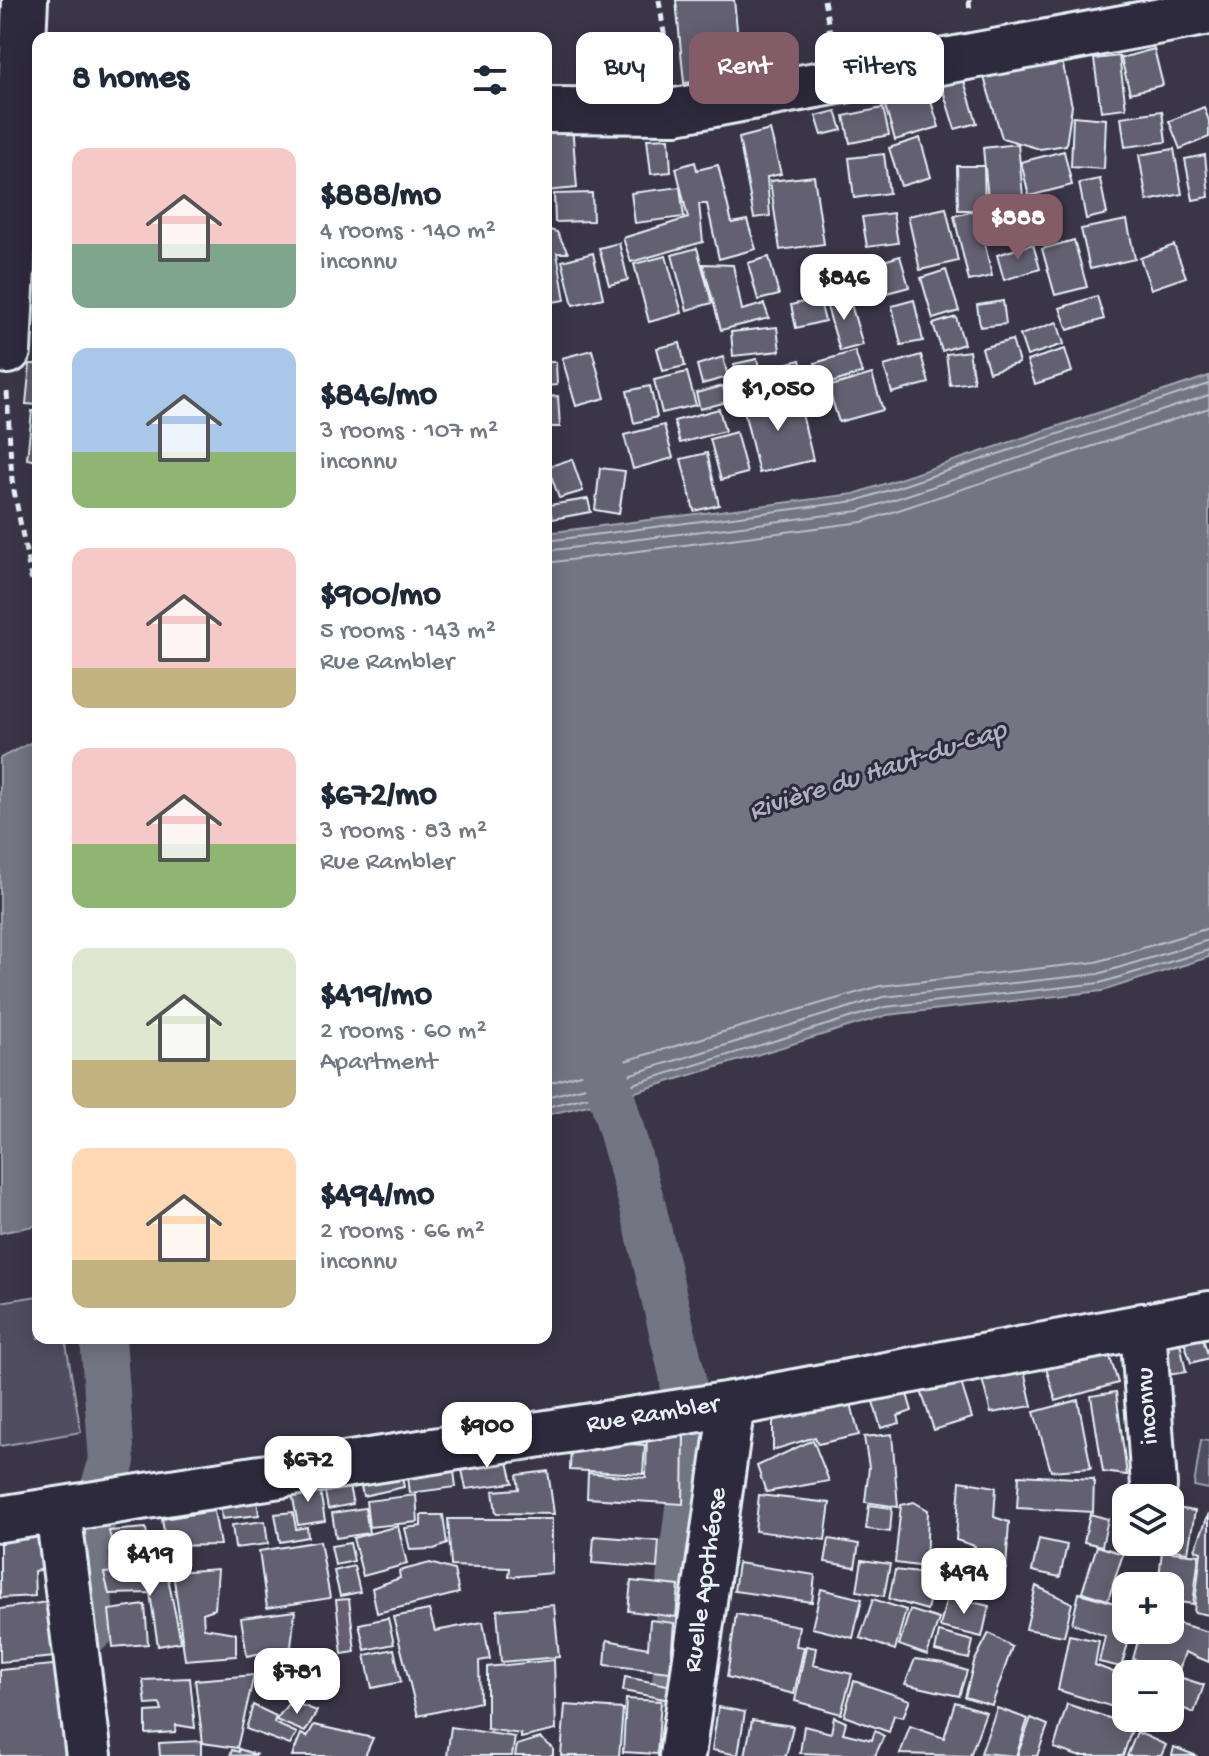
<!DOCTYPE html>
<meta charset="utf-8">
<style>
:root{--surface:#fff;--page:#f6f6f7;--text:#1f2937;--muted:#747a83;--accent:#845c67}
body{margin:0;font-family:"Gochi Hand",sans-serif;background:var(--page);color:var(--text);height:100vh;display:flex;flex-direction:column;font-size:30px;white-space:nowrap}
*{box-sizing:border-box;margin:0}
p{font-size:26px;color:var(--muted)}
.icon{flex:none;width:44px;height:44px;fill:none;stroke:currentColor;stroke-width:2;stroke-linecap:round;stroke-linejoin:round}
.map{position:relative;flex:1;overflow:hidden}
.panel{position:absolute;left:32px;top:32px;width:520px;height:1312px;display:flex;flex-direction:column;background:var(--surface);border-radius:16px;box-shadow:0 4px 20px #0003}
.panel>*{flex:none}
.banner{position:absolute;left:576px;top:32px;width:512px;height:72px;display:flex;gap:16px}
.fabs{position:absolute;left:1112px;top:1484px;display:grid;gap:16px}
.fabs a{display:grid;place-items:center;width:72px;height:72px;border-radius:16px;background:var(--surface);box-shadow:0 4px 20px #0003;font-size:40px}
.price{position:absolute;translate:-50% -68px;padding:0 18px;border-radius:16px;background:#fff;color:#222;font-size:26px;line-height:52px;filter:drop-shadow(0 2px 4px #0008)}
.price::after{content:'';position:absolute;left:50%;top:48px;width:24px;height:18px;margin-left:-12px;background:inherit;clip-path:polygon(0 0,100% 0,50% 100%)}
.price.current{background:var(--accent);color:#fff}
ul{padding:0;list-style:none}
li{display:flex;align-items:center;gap:24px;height:200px;padding:0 40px}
li span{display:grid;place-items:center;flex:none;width:224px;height:160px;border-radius:16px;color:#555}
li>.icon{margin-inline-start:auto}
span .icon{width:96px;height:96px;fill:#fffc;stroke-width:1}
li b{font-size:34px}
h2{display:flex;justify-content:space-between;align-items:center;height:96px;padding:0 40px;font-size:34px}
.chip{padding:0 28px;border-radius:16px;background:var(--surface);box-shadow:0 4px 20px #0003;font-size:28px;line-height:72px}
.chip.current{background:var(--accent);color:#fff}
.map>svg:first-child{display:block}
.green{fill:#504e5f;stroke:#9ca0ac;stroke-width:2}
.water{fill:#737482;stroke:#a2a6b1;stroke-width:2}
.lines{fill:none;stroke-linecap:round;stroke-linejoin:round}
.shore{stroke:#b9bfc9;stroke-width:2}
.canal{stroke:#737482;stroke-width:46}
.building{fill:#636171;stroke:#e8f1f8;stroke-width:2}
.minor-casing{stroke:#e8f1f8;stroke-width:50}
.path{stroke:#e8f1f8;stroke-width:5;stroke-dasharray:8 6;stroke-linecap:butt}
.minor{stroke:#2f2a3d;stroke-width:44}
.labels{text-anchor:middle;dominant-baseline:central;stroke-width:6;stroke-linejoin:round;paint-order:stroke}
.street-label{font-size:26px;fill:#e8f1f8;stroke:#2f2a3d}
.water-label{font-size:28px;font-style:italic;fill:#aeb2bd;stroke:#2f2a3d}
</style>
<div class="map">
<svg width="1209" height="1756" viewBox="0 0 1209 1756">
<rect width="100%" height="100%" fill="#3a3648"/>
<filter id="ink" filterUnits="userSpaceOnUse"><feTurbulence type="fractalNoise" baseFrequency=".0125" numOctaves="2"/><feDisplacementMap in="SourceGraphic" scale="16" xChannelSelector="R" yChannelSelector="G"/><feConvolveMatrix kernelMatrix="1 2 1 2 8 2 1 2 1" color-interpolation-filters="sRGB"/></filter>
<g filter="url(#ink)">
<g class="green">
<path d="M38,1296v42h27l16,94 -81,14v-144z"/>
<path d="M1201,1440l8,1v48l-15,-3z"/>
</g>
<g class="water">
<path d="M1209,376v581l-107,34 -215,24 -278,85 -63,15v-582l308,-39z"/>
<path d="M38,739v486l-38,8v-475z"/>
</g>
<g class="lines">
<g class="shore">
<path d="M546,541l310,-40 353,-117"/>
<path d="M546,551l313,-40 350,-116"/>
<path d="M546,563l316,-41 347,-114"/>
<path d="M546,1084l334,-98 216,-24 113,-34"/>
<path d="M546,1097l59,-15 278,-85 215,-23 111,-34"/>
<path d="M546,1107l61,-15 278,-85 215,-24 109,-33"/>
</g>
<g class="canal">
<path d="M595,1037l48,170 39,167 11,94 -12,97 -6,121"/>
<path d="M92,1629l-7,-84 27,-84 -9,-123"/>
</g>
</g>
<g class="building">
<path d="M676,0h58l8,77 -58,6z"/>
<path d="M1154,49l9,36 -33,8 -9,-35z"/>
<path d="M1061,56l11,50 -6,39 -26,4 -38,-11 -21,-71z"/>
<path d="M1119,56l7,52 -25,3 -7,-52z"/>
<path d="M960,68l17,55 -22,6 -17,-54z"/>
<path d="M924,79l15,48 -44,13 -14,-48z"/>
<path d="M1204,107l5,14v16l-29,12 -11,-28z"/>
<path d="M883,108l6,27 -39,8 -6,-27z"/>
<path d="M836,111l6,19 -20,5 -6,-19z"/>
<path d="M1162,111l4,31 -41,5 -4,-30z"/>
<path d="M1073,116l33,3 -2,50 -33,-2z"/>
<path d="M572,124l5,64 -31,3v-65z"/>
<path d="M770,130l11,44 -14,3 3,39 -16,2 -15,-80z"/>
<path d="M669,138l2,34 -20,2 -4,-35z"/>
<path d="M920,138l11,39 -30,9 -12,-38z"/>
<path d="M1018,144l8,83 -35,3 -8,-82z"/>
<path d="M1174,149l8,45 -35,7 -8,-46z"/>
<path d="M1064,151l8,34 -43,11 -8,-34z"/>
<path d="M884,154l5,39 -35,5 -5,-40z"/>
<path d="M1205,155l4,42 -16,3 -8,-41z"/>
<path d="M695,162l2,8 21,-5 14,58 15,-3 9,29 -37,10 -12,-55h-8l4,38 -72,20 -8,-24 65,-20 -12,-50z"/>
<path d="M957,166h27l1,44h-27z"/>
<path d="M814,176l10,68 -44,6 -10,-69z"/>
<path d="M1100,179l7,35 -21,5 -7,-36z"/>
<path d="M680,187l4,30 -49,6 -4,-30z"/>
<path d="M592,193l1,28 -38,1 -1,-28z"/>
<path d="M946,208l12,53 -38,9 -12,-54z"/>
<path d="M977,210l15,66 -23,5 -15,-65z"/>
<path d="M893,213l5,30 -31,4 -5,-30z"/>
<path d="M1127,220l8,39 -45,10 -9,-40z"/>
<path d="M546,229l11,3 11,21h-11l8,47 -19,3z"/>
<path d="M1074,240l13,47 -32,8 -13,-46z"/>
<path d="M619,243l9,37 -19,5 -10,-37z"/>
<path d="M1033,244l7,25 -36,11 -7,-25z"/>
<path d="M1174,245l12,32 -35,12 -11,-31z"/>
<path d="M697,248l15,55 -25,7 -15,-55z"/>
<path d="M593,253l10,45 -30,7 -11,-44z"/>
<path d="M666,256l16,57 -33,9 -15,-58z"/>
<path d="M900,256l9,31 -26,7 -9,-30z"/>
<path d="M769,257l10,38 -21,5 -10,-37z"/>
<path d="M703,264l30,1 9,45 22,-6 5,14 -48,12z"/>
<path d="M946,270l13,41 -26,8 -12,-41z"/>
<path d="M848,294l15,51 -23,6 -15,-51z"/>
<path d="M1097,296l7,23 -36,11 -8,-22z"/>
<path d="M819,298l6,23 -29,7 -5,-23z"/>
<path d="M914,300l9,41 -22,4 -9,-39z"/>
<path d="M1003,301l3,23 -26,3 -3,-22z"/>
<path d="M956,317l8,27 -22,7 -9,-27z"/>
<path d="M1057,322l7,22 -37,12 -7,-21z"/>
<path d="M777,327l3,24 -47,5 -2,-24z"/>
<path d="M1012,340l7,23 -30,9 -7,-24z"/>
<path d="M680,343l5,23 -22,5 -6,-23z"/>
<path d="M1065,349l7,23 -37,12 -8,-23z"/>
<path d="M592,350l13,48 -29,8 -14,-48z"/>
<path d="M855,351l7,22 -40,13 -7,-23z"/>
<path d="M969,351l5,31 -24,3 -4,-31z"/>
<path d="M921,355l8,28 -37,10 -8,-27z"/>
<path d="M723,357l5,20 -26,7 -5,-19z"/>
<path d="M757,359l8,33 -23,6 -8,-34z"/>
<path d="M800,360l7,25 -35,10 -6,-26z"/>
<path d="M546,362h10l1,23 -11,1z"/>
<path d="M30,364h8v41l-12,-1z"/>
<path d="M687,372l9,33 -34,8 -8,-33z"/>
<path d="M872,374l11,36 -44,12 -11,-35z"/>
<path d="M650,386l7,31 -23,6 -7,-32z"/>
<path d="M723,386l4,16 -27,7 -4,-16z"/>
<path d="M797,393l16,67 -54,13 -16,-66z"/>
<path d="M558,396l2,31h-14v-30z"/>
<path d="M719,409l6,22 -45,12 -6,-22z"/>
<path d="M32,411h6v50l-11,-2z"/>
<path d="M664,425l9,33 -40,11 -9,-34z"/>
<path d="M736,432l11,41 -26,7 -11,-41z"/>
<path d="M707,453l12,52 -25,6 -13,-52z"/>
<path d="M572,459l11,32 -24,7 -11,-31z"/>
<path d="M600,468l25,3 -6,43 -24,-4z"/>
<path d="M588,499l3,13 -39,7 -3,-14z"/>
<path d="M1199,1326l10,32 -18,5 -10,-31z"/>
<path d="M1178,1333l8,39 -19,3 -6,-28 8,-2 -2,-10z"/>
<path d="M1105,1340l13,43 -62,18 -13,-43z"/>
<path d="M1021,1357l11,49 -41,7 -13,-49z"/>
<path d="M959,1376l13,42 -38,12 -14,-42z"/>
<path d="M905,1387l7,24 -14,5 2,7 -19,5 -10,-33z"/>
<path d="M847,1388l12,47 -41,9 -3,-7 -42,13v-42z"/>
<path d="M1116,1392l11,83 -24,-3 -12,-76z"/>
<path d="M1078,1400l13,68 -40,3 -17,-59z"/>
<path d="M684,1431l-1,73 -96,-6 1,-25 58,5 1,-46z"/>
<path d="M892,1434l6,73 -33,-5 4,-35 -5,-30z"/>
<path d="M571,1440l74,5 -2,29 -73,-4z"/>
<path d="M813,1440l16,41 -63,11 -9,-26z"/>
<path d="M505,1449l8,34 -47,6 -6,-29z"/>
<path d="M453,1463l3,24 -46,6 -3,-24z"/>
<path d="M400,1468l4,19 -41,9 -4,-20z"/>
<path d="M548,1471l6,43 -58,-1 -3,-22 26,-2 -2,-14z"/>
<path d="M1019,1475l75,4 -1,33 -76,-4z"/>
<path d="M960,1481l36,6 -2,30 15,5 -3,47 -31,-7v-16l-19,-6z"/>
<path d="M348,1482l5,22 -25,5 -4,-22z"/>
<path d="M319,1484l6,37 -27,4 -7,-37z"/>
<path d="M256,1491l3,24 -37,4 -3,-23z"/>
<path d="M416,1495l2,27 -49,5 -3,-26z"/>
<path d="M759,1495l71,8 -5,37 -70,-9z"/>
<path d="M914,1502l14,8 -2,57 -31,-4 6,-58z"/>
<path d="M869,1505l23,3 -2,24 -24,-3z"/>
<path d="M1170,1507l25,4 -7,41 -26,-4 1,-6h7z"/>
<path d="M365,1508l4,25 -33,5 -4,-25z"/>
<path d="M214,1511l6,34 -54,1 -4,-27z"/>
<path d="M293,1512l3,17 11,-2 1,10 -28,5 -5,-28z"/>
<path d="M1209,1513v102l-15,-3 7,-60 -6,-2z"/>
<path d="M1090,1514l18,5 -6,27 -18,-4z"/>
<path d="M421,1515h22l4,29 -13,5 -24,1 -5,-22 16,-2z"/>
<path d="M448,1519h104v54l-43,4 1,-9 -59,-2z"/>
<path d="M265,1521l3,23 -33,4 -3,-23z"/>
<path d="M398,1526l9,38 -44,12 -10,-38z"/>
<path d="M146,1528l3,25 -34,3 -6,-25z"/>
<path d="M54,1530l3,37 -23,4 1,25 -35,2v-59z"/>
<path d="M594,1536l65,5 -2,27 -65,-5z"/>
<path d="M829,1539l30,5 -4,23 -30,-5z"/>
<path d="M1039,1539l28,6 -7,32 -28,-6z"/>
<path d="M320,1541l10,57 -63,10 -8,-57z"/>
<path d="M350,1543l4,18 -19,4 -4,-19z"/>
<path d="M1097,1546l26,8 -15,46 -26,-8z"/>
<path d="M1162,1551l37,4 -6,49 -23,-3v-15h-12z"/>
<path d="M862,1560l28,4 -6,32 -27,-5z"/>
<path d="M944,1562l55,10 -4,26 -56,-10z"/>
<path d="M430,1563l24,7 5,23 -82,20 -5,-25 28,-10 -1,-7z"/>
<path d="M738,1563l77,12 -3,27 -78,-11z"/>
<path d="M354,1566l6,26 -20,4 -6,-25z"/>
<path d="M166,1568l15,74 -23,4 -8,-53 -41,1 -5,-21z"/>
<path d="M218,1569l-3,40 -12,4 1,15 32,5v23l-51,4 -12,-88z"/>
<path d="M895,1570l40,5 -8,35 -38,-11z"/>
<path d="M631,1581l48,5 -3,31 -48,-6z"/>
<path d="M1036,1586l36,17 -8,33 -38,-7z"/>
<path d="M821,1589l41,10 -9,39 -41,-10z"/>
<path d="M1079,1593l47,13v24h6l-11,37 -22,-5 6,-26 -33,-13z"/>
<path d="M947,1596l42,10 -7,31 -42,-10z"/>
<path d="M349,1599l6,53 -13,2 -6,-54z"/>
<path d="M873,1599l33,11 -11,40 -35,-12z"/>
<path d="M60,1600l7,56 -67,6v-53z"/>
<path d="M145,1605l3,39 -35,3 -4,-37z"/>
<path d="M554,1605l5,52 -58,5 -4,-52z"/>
<path d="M429,1610l6,21 48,-9 7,37 -11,2 1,41 -62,14 -25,-99z"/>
<path d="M910,1610l29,9 -12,36 -28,-10z"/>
<path d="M295,1611l-4,36 -44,9 -6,-38z"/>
<path d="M736,1614l63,12 -3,20 8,1 -10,47 -67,-17z"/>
<path d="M388,1618l6,26 -29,6 -6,-26z"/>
<path d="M650,1620l24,3 -4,49 -65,-7 2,-25 41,8z"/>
<path d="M1170,1621l39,11v30l-24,-10 -7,21 -45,-14 8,-29h29z"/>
<path d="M939,1632l34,9 -4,18 -34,-8z"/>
<path d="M989,1633l23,14 -20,58 -27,-8 9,-35z"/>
<path d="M1069,1635l30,6 -4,24 31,12v34l-68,-21z"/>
<path d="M806,1646l10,2 -3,17 39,9 -11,40 -46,-13z"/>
<path d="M394,1649l7,33 -29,6 -7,-33z"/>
<path d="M915,1659l28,4 24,8 -8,25 -54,-12z"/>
<path d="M554,1660l2,70 -35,8v-4l-34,-5v-62z"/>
<path d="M63,1664l12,92h-75v-86z"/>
<path d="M1145,1666l59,19 -10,28 -24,-10v-29h-27z"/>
<path d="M254,1675l-17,73 -34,-5 -8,-63z"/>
<path d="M625,1677l48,9 -3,14 -47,-9z"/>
<path d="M190,1678l5,50 -19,-3 -1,7 -29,2v-22l16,-1 -2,-7 -14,1 -3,-25z"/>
<path d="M854,1681l56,19 -7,17 -9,-2 -5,17 -45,-16z"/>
<path d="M626,1699l35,2 -4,53 -34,-2z"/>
<path d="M290,1701l27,10 -12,21 -29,-12z"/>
<path d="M955,1702l31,10 -16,44 -70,-2 10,-28 34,12z"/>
<path d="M1067,1704l66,22 -10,30h-45l-24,-8z"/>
<path d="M253,1705l23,11 -2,7 23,10 -7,12 -44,-16z"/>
<path d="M565,1705l58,4 -4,47h-58z"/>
<path d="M718,1707l27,5 -7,43 -26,-5z"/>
<path d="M997,1708l31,11 -12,37 -35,-3z"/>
<path d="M834,1717l12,5 -3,11 29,7 3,-9 9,5 -9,20 -75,-3 4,-27 27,7z"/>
<path d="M1031,1718l17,7 -11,31h-20z"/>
<path d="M752,1720l41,6 -7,30h-41z"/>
<path d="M314,1725l59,13 -8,18h-73l9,-22 6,3z"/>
<path d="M451,1727l64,10 -3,19h-65z"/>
<path d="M1137,1732l29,13 -5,11h-34z"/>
<path d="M540,1738l13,10v8h-38l2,-11z"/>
<path d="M201,1741v15h-41l-1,-13z"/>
<path d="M1174,1747l23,9h-25z"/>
<path d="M239,1749l18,6 -27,1 2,-6 7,2z"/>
</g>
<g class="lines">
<g class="minor-casing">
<g id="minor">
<path d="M546,110l130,1 533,-99"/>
<path d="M8,351l17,-351"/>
<path d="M1143,1326l11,160"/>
<path d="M58,1511l31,245"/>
<path d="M0,1519l732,-115 477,-90"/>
<path d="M682,1756l50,-352"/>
</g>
</g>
<g class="path">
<path d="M659,0l10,66"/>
<path d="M824,0l7,38"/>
<path d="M969,0l1,14"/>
<path d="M7,392l5,88 20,103 6,-1"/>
</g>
<use href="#minor" class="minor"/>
</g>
</g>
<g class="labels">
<g class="street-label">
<text transform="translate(1149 1406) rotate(-94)">inconnu</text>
<text transform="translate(653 1416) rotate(-9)">Rue Rambler</text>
<text transform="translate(707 1580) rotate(-82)">Ruelle Apothéose</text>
</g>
<g class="water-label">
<text transform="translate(878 772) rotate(-18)">Rivière du Haut-du-Cap</text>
</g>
</g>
</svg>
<div class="fabs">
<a><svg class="icon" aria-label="layers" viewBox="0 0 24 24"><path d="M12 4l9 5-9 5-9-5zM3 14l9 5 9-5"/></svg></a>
<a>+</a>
<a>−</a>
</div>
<b class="price current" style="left:1018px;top:262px">$888</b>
<b class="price" style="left:844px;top:322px">$846</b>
<b class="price" style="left:778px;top:433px">$1,050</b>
<b class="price" style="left:487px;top:1470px">$900</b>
<b class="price" style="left:308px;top:1504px">$672</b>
<b class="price" style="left:150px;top:1598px">$419</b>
<b class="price" style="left:964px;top:1616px">$494</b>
<b class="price" style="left:297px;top:1716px">$781</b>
<div class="banner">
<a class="chip">Buy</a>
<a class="chip current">Rent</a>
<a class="chip">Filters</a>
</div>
<section class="panel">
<h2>8 homes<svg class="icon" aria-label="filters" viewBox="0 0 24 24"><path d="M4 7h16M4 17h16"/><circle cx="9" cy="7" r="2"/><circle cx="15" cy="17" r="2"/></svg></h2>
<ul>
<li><span style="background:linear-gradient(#f6c9c9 60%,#7fa58c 0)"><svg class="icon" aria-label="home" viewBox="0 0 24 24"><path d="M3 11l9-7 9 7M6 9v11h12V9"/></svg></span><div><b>$888/mo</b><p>4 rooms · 140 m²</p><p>inconnu</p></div></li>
<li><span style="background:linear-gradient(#a9c7e8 65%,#8fb573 0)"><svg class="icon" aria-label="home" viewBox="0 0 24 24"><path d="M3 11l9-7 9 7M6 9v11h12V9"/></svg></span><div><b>$846/mo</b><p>3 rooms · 107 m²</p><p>inconnu</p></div></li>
<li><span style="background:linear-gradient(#f6c9c9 75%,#c2b280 0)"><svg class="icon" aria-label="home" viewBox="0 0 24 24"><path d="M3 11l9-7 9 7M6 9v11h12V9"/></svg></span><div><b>$900/mo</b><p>5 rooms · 143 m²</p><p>Rue Rambler</p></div></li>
<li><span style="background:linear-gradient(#f6c9c9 60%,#8fb573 0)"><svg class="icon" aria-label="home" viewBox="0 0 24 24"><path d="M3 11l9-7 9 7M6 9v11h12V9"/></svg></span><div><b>$672/mo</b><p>3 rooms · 83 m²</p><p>Rue Rambler</p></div></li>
<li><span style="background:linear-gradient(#dfe7d0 70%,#c2b280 0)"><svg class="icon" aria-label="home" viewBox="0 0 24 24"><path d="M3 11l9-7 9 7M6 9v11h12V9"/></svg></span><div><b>$419/mo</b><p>2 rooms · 60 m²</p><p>Apartment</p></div></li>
<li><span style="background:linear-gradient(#ffd9b3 70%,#c2b280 0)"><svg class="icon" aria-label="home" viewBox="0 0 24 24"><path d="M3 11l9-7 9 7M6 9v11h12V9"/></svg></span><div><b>$494/mo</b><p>2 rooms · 66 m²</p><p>inconnu</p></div></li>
</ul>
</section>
</div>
